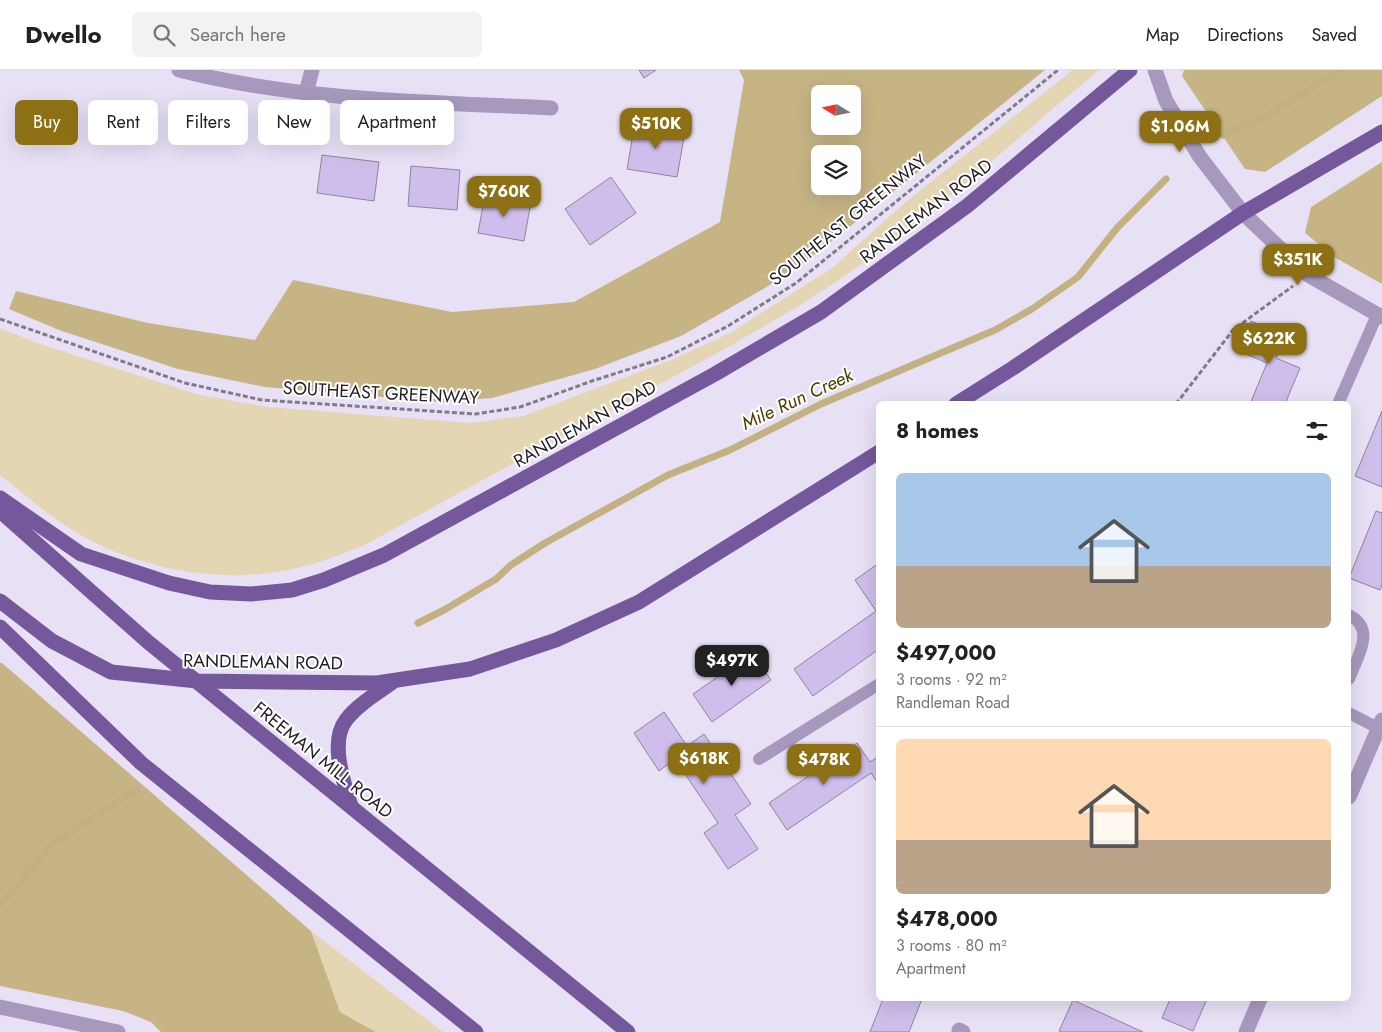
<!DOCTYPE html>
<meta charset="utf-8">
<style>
:root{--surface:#fff;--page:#f2f2f2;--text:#222;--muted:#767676;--line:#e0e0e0;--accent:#8d7013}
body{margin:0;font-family:Jost,sans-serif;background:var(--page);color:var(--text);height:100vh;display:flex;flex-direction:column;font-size:19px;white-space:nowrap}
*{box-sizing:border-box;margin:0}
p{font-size:16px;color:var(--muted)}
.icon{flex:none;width:28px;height:28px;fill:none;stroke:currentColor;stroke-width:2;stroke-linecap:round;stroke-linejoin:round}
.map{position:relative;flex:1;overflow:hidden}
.details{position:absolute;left:876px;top:331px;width:475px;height:600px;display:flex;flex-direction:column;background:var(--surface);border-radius:8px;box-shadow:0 5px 20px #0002}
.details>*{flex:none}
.banner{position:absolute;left:15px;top:30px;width:475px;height:45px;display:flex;gap:10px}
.needle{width:32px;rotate:280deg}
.fabs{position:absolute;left:811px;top:15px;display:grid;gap:10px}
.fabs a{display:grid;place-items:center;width:50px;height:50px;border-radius:8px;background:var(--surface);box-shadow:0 5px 20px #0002;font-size:25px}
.price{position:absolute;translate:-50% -42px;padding:0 11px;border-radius:10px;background:var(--accent);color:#fff;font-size:16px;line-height:32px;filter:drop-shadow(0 1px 2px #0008)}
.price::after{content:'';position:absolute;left:50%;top:30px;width:15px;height:11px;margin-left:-8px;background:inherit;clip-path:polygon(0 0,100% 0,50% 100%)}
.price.on{background:#222;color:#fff}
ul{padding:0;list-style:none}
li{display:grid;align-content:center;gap:10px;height:265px;padding:0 20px}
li+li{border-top:1px solid var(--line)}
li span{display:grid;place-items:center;height:155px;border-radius:8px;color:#555}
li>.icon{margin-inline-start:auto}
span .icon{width:90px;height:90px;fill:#fffc;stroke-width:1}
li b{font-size:21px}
h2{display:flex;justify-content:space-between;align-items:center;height:60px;padding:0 20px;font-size:21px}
.tag{padding:0 18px;border-radius:8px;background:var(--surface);box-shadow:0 5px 20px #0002;font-size:18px;line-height:45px}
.tag.on{background:var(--accent);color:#fff}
header{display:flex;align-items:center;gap:30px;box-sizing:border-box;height:70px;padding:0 25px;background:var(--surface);border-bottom:1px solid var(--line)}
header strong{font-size:24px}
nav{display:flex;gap:28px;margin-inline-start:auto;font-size:18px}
.search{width:350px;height:45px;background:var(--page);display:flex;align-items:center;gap:12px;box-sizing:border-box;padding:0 18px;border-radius:8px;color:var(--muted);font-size:19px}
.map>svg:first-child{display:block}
.green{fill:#e4d6b2}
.forest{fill:#c6b485;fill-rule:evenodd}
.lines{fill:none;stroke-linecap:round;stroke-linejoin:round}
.stream{stroke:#c3b182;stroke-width:7}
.building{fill:#cfbdeb;stroke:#8d8699}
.path{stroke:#817b89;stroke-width:3;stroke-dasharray:5 2.5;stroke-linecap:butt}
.lane{stroke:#a798be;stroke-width:12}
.street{stroke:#a798be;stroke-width:15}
.primary{stroke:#74589b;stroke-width:15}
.labels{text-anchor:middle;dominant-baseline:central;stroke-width:4;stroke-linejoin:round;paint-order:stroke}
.street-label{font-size:18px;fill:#201d25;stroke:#fff}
.water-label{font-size:19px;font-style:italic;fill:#4f3c00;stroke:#fff}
</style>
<header>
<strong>Dwello</strong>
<div class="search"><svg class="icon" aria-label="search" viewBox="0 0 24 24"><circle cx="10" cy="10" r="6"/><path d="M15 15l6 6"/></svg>Search here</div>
<nav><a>Map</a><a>Directions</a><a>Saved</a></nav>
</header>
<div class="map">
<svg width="1382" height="962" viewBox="0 0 1382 962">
<rect width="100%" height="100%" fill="#e8e0f5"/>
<g class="green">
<path d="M1073,0h26c-95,79 -186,164 -291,230 -61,38 -126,72 -189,106 -85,46 -171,93 -256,140 -29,11 -57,22 -87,26 -70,11 -151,-7 -210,-46 -23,-15 -44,-34 -66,-51v-147l37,15 159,51 71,13 205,16 51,-7 148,-56 59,-27 102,-65 76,-68z"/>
<path d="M311,861l132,101h-67l-36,-20z"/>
</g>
<g class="forest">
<path d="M739,0h306l-232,186 -48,32 -84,48 -86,33 -103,29 -49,4 -178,-15 -87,-18 -119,-39 -50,-21 7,-18 132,32 107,17 38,-60 159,32 122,-10 146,-80 24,-142zM820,24h32v32h-32zM820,84h32v32h-32z"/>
<path d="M1184,0h198v26l-117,76 -20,-3 -63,-93z"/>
<path d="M1382,92v122l-46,-26 -31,-25 6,-26z"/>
<path d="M0,593h2l309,268 29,81 36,20h-215l-10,-10 -28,-11 -123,-25z"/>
</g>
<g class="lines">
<g class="stream">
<path d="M1223,65l44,-19 73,-46"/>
<path d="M418,553l26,-13 52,-31 15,-14 34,-22 123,-68 62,-25 91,-46 174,-74 37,-21 46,-32 39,-49 49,-49"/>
<path d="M0,835l53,-61 84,-55"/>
</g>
</g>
<g class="building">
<path d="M639,0h17l-12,8z"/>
<path d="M635,53l50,9 -8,45 -50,-8z"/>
<path d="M322,85l57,7 -5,39 -57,-8z"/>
<path d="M411,96l49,4 -3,40 -49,-4z"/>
<path d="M611,107l25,36 -46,32 -25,-36z"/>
<path d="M485,124l46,8 -7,39 -46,-8z"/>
<path d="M1251,251l35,15 -10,22 24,10 -15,36h-35l17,-41 -28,-12z"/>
<path d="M1382,341v76l-27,-11z"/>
<path d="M1376,441l6,2v72l-2,5 -31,-12z"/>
<path d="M879,493v86l-66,47 -19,-27 82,-58 -21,-31z"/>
<path d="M752,583l19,27 -59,42 -19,-28z"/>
<path d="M664,642l23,34 17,-12 47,70 -16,11 23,34 -30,20 -24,-36 14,-10 -43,-64 -16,12 -25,-38z"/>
<path d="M857,673l13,19 9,-6v29l-8,-12 -84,57 -18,-27z"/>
<path d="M883,929h39l-13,33h-39z"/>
<path d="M1170,929h37l-14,32 -31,-13z"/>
<path d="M1073,930l70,32h-81l-3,-1z"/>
</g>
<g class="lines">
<g class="path">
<path d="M0,249l185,64 77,17 214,14 44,-7 72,-26 75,-24 61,-31 68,-43 262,-213"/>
<path d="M1176,334l57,-74 60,-44"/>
</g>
<g class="lane">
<path d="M1338,334l39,-89"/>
<path d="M1349,545c28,14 8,42 0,64"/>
<path d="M1349,643l29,15"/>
<path d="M759,689l120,-75"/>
</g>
<g class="street">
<path d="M179,0c121,31 248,32 372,38"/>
<path d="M1155,0l11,31 34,56 43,56 65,62 74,42"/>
<path d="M306,23l6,-23"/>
<path d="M1349,727l33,-77"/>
<path d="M0,937l118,25"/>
<path d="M959,960l4,2"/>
<path d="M1246,962l14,-33"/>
</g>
<g class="primary">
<path d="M956,334l57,-36 230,-155 139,-81"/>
<path d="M0,428l81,56 88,29 41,9 41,2 41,-4 32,-10 60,-25 331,-181 106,-62 146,-106 163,-136"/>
<path d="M0,441l148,131 480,390"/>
<path d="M0,531l52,40 59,31 86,9 180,2 93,-14 86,-29 83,-38 240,-150"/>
<path d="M0,557l141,136 335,269"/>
<path d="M351,736c-7,-23 -22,-64 -5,-86 12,-16 32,-27 48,-39"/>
</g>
</g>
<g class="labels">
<g class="street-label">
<text transform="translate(926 141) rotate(-37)">RANDLEMAN ROAD</text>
<text transform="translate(848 150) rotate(-39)">SOUTHEAST GREENWAY</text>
<text transform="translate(381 323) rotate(3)">SOUTHEAST GREENWAY</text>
<text transform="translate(585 354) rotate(-29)">RANDLEMAN ROAD</text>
<text transform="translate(263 592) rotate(1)">RANDLEMAN ROAD</text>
<text transform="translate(323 690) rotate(39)">FREEMAN MILL ROAD</text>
</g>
<g class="water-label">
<text transform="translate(797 329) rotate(-25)">Mile Run Creek</text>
</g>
</g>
</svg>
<div class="fabs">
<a><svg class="needle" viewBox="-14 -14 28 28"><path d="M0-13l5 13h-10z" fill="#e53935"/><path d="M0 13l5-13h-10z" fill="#767676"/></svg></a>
<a><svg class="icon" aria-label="layers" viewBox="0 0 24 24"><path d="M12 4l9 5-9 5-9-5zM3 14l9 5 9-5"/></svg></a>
</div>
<b class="price" style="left:656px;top:80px">$510K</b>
<b class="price" style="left:1180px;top:83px">$1.06M</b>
<b class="price" style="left:504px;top:148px">$760K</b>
<b class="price" style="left:1298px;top:216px">$351K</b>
<b class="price" style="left:1269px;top:295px">$622K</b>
<b class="price on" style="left:732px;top:617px">$497K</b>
<b class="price" style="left:704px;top:715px">$618K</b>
<b class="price" style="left:824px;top:716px">$478K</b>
<div class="banner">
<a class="tag on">Buy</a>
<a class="tag">Rent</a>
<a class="tag">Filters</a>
<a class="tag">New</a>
<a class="tag">Apartment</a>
</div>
<section class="details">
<h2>8 homes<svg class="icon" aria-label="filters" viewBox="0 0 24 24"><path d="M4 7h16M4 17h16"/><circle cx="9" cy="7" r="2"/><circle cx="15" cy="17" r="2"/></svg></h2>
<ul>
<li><span style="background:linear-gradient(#a9c7e8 60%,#b9a48a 0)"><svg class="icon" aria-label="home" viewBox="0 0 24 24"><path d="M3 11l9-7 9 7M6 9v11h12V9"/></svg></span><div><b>$497,000</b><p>3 rooms · 92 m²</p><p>Randleman Road</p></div></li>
<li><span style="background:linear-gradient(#ffd9b3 65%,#b9a48a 0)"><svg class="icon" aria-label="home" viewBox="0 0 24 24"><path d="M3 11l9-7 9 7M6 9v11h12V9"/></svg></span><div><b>$478,000</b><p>3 rooms · 80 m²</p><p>Apartment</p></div></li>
</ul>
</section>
</div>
